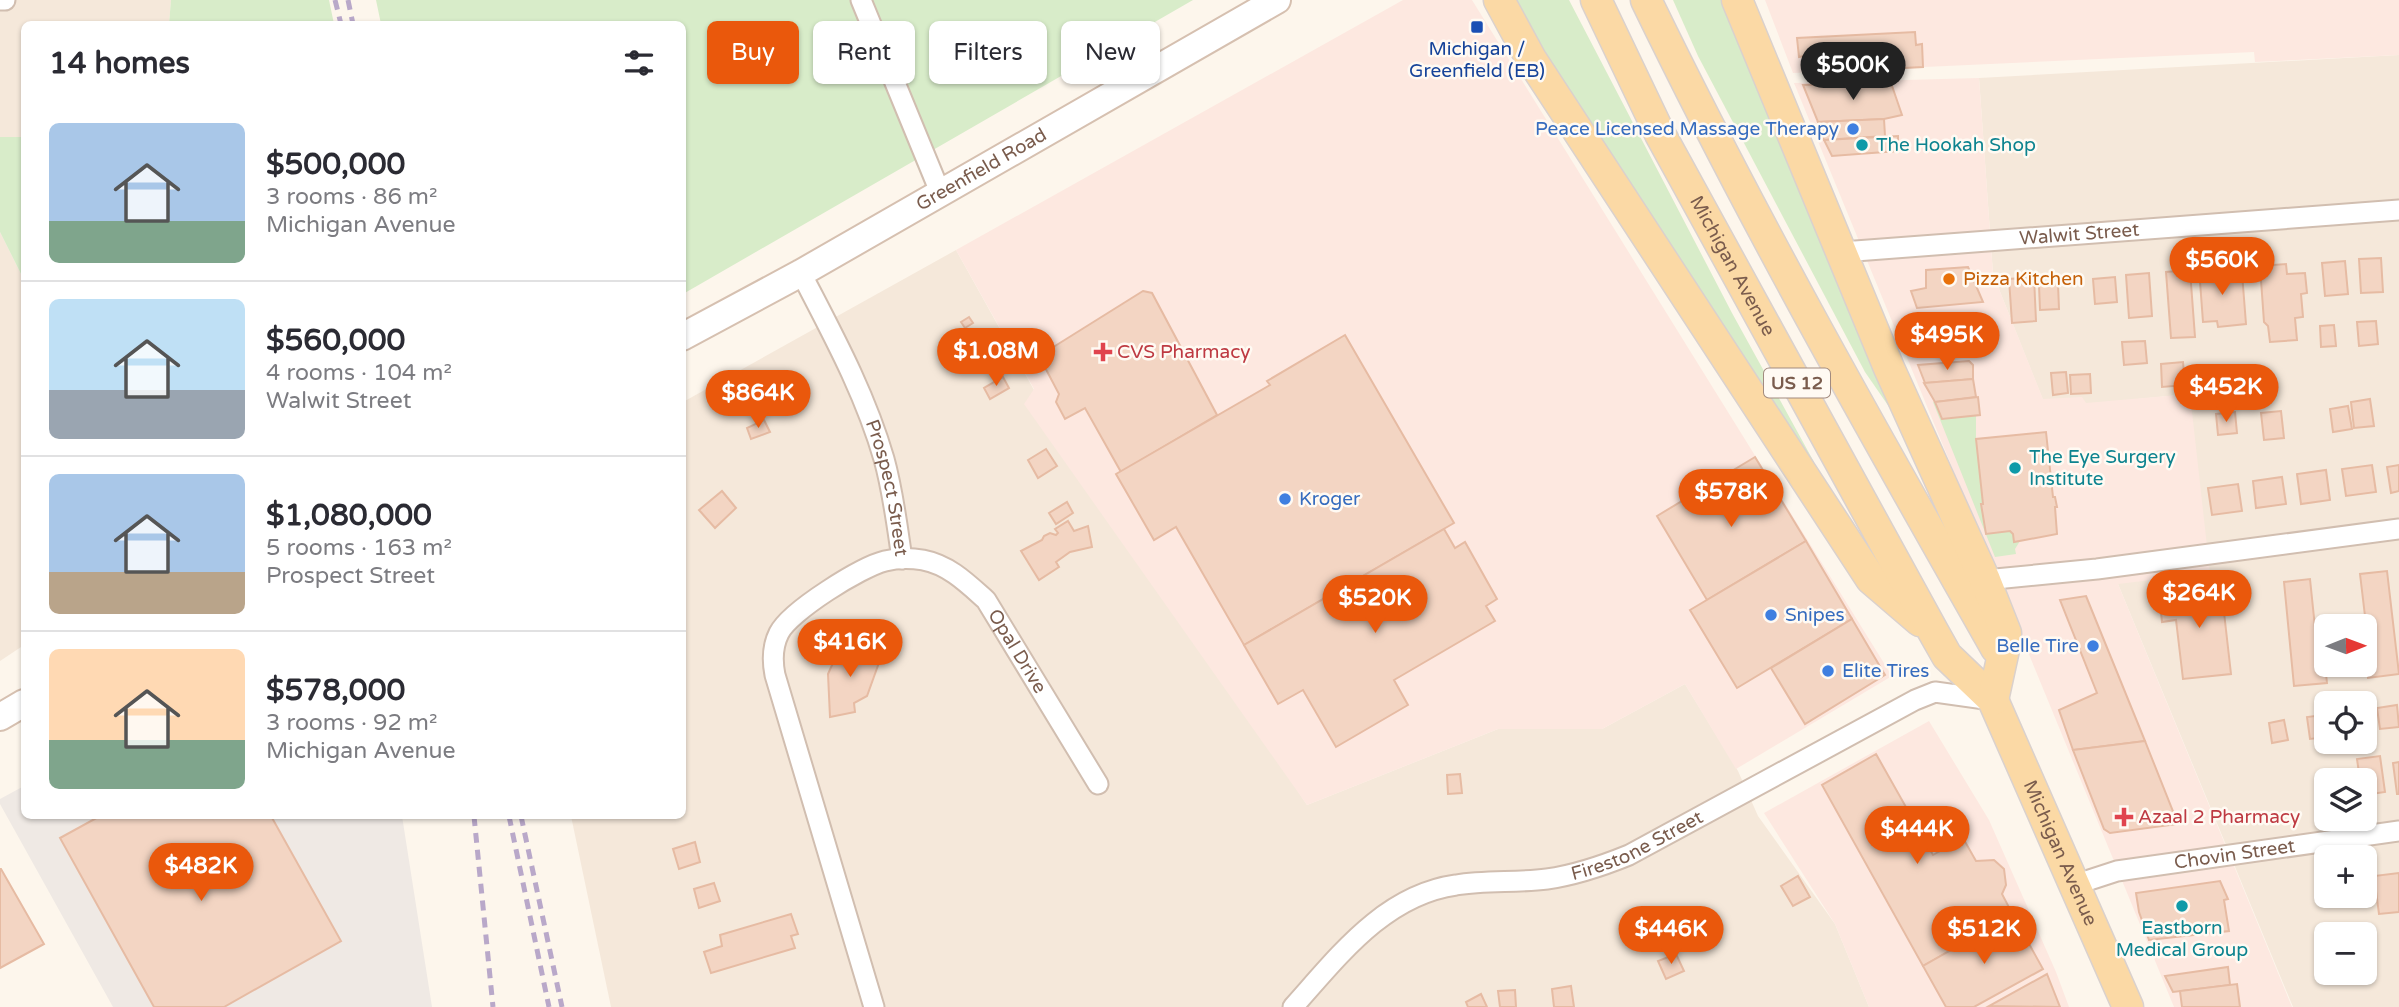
<!DOCTYPE html>
<meta charset="utf-8">
<style>
:root{--surface:#fff;--page:#f7f7f7;--text:#2b2b33;--muted:#7c7c81;--line:#e1e1e2;--accent:#ea580c}
body{margin:0;font-family:"Varela Round",sans-serif;background:var(--page);color:var(--text);height:100vh;display:flex;flex-direction:column;font-size:26px;white-space:nowrap}
*{box-sizing:border-box;margin:0}
p{font-size:23px;color:var(--muted)}
.icon{flex:none;width:38px;height:38px;fill:none;stroke:currentColor;stroke-width:2;stroke-linecap:round;stroke-linejoin:round}
.map{position:relative;flex:1;overflow:hidden}
.details{position:absolute;left:21px;top:21px;width:665px;height:798px;display:flex;flex-direction:column;background:var(--surface);border-radius:10px;box-shadow:0 2px 5px #0004}
.details>*{flex:none}
.hud{position:absolute;left:707px;top:21px;width:665px;height:63px;display:flex;gap:14px}
.needle{width:46px;rotate:89deg}
.fabs{position:absolute;left:2314px;top:614px;display:grid;gap:14px}
.fabs a{display:grid;place-items:center;width:63px;height:63px;border-radius:10px;background:var(--surface);box-shadow:0 2px 5px #0004;font-size:35px}
.price{position:absolute;translate:-50% -60px;padding:0 16px;border-radius:24px;background:var(--accent);color:#fff;font-size:23px;line-height:46px;filter:drop-shadow(0 2px 4px #0008)}
.price::after{content:'';position:absolute;left:50%;top:42px;width:21px;height:16px;margin-left:-10px;background:inherit;clip-path:polygon(0 0,100% 0,50% 100%)}
.price.on{background:#222;color:#fff}
ul{padding:0;list-style:none}
li{display:flex;align-items:center;gap:21px;height:175px;padding:0 28px}
li+li{border-top:2px solid var(--line)}
li span{display:grid;place-items:center;flex:none;width:196px;height:140px;border-radius:10px;color:#555}
li>.icon{margin-inline-start:auto}
span .icon{width:84px;height:84px;fill:#fffc;stroke-width:1}
li b{font-size:30px}
h2{display:flex;justify-content:space-between;align-items:center;height:84px;padding:0 28px;font-size:30px}
.chip{padding:0 24px;border-radius:10px;background:var(--surface);box-shadow:0 2px 5px #0004;font-size:24px;line-height:63px}
.chip.on{background:var(--accent);color:#fff}
.map>svg:first-child{display:block}
.residential{fill:#f5e8da;fill-rule:evenodd}
.commercial{fill:#fde8e0}
.industrial{fill:#efe9e4}
.green{fill:#d8ecc9}
.building{fill:#f3d5c3;stroke:#e6bba3;stroke-width:2}
.lines{fill:none;stroke-linecap:round;stroke-linejoin:round}
.minor-casing{stroke:#d1beb0;stroke-width:23}
.secondary-casing{stroke:#d6c0b0;stroke-width:30}
.primary-casing{stroke:#dad1cd;stroke-width:33}
.minor{stroke:#fff;stroke-width:19}
.secondary{stroke:#fff;stroke-width:26}
.primary{stroke:#fbd9a5;stroke-width:30}
.rail{stroke:#b9a8c9;stroke-width:5;stroke-dasharray:10 7;stroke-linecap:butt}
.transit-dot{fill:#1a4fb4;stroke:#fffaf3;stroke-width:2.5}
.shop-dot{fill:#3f7fe0;stroke:#fffaf3;stroke-width:2.5}
.culture-dot{fill:#0f9aa8;stroke:#fffaf3;stroke-width:2.5}
.food-dot{fill:#e8710a;stroke:#fffaf3;stroke-width:2.5}
.health-dot{fill:#e0444e;stroke:#fffaf3;stroke-width:2.5}
.labels{text-anchor:middle;dominant-baseline:central;stroke-width:5;stroke-linejoin:round;paint-order:stroke}
.shield{fill:#fffaf3;stroke:#a28b7f;stroke-width:2}
.shield-label{font-size:18px;font-weight:bold;fill:#7a5c4d}
.transit-label{font-size:19px;fill:#164399;stroke:#fffaf3}
.shop-label{font-size:19px;fill:#366cbe;stroke:#fffaf3;text-anchor:start}
.culture-label{font-size:19px;fill:#0d838f;stroke:#fffaf3;text-anchor:start}
.street-label{font-size:19px;fill:#7a5c4d;stroke:#fffaf3}
.food-label{font-size:19px;fill:#c56008;stroke:#fffaf3;text-anchor:start}
.health-label{font-size:19px;fill:#be3a42;stroke:#fffaf3;text-anchor:start}
</style>
<div class="map">
<svg width="2399" height="1007" viewBox="0 0 2399 1007">
<rect width="100%" height="100%" fill="#fdf6ec"/>
<g class="residential">
<path d="M0,0h171l-2,24h-145v113h-24z"/>
<path d="M2399,55v952h-106l-175,-423 72,-190 -105,10 -3,-6 -39,2 -50,-126 -14,-196zM2326,626h38v39h-38zM2326,704h38v38h-38zM2326,780h38v39h-38zM2326,858h38v38h-38zM2326,934h38v39h-38z"/>
<path d="M0,232l24,48v365l-24,16z"/>
<path d="M956,250l78,140 273,415 191,-76h104l83,-45 53,87 20,45 77,108 34,83h-1258l-40,-191h111l1,-414z"/>
</g>
<g class="commercial">
<path d="M1403,0h69l420,676 -156,93 -51,-85 -83,45h-104l-191,76 -283,-401 10,-15 -78,-139z"/>
<path d="M1765,0h634v55l-144,7 -1,-10 -461,21z"/>
<path d="M1979,78l14,196 50,125 39,-2 4,6 104,-9 20,179 -92,11 174,423h-118l-380,-924z"/>
<path d="M1929,721l60,99 67,152 13,35h-200l-34,-83 -71,-111z"/>
</g>
<path class="industrial" d="M24,786v30h378l30,191h-319l-113,-203v-5z"/>
<g class="green">
<path d="M171,0h158l5,24h-165z"/>
<path d="M376,0h817l-510,294 -1,-270h-301z"/>
<path d="M1516,0h53l163,313 82,149 -3,1 -257,-396z"/>
<path d="M1673,0h50l171,414 -29,-42 -167,-316z"/>
<path d="M0,137h24v143l-24,-48z"/>
<path d="M1933,402h2l7,17 34,-4v24l7,65 -2,1 6,29 23,-3 10,10 -5,8 1,5 -21,3z"/>
</g>
<g class="building">
<path d="M1915,32l1,13 6,-1 1,23 -117,6 -2,-17 -5,1 -2,-19z"/>
<path d="M1891,83l11,32 -18,4 -66,3 -15,-37z"/>
<path d="M1884,119l1,17 -61,4 -6,-18z"/>
<path d="M1898,136v15l-66,5 -8,-16z"/>
<path d="M2381,258l2,34 -22,1 -2,-34z"/>
<path d="M2345,261l3,33 -23,2 -3,-33z"/>
<path d="M2286,264l1,10 18,-1 2,20 -6,1 2,23 -8,1 2,22 -27,2 -2,-16 -4,-4 -4,-56z"/>
<path d="M2222,266v8l20,-1 4,51 -28,3 -1,-6 -14,1 -4,-54z"/>
<path d="M1968,267l15,35 -66,6 -6,-17 15,-3v-18z"/>
<path d="M2190,270l5,67 -24,1 -5,-66z"/>
<path d="M2149,273l3,43 -23,2 -3,-43z"/>
<path d="M2034,277l2,44 -24,2 -3,-44z"/>
<path d="M2115,277l2,25 -22,2 -2,-25z"/>
<path d="M2058,284l1,25 -19,1 -1,-25z"/>
<path d="M1143,291l9,2 65,122 -96,57 -36,-64 -20,11 -9,-17 3,-8 -20,-38z"/>
<path d="M969,317l4,6 -8,5 -4,-6z"/>
<path d="M2376,321l2,23 -19,2 -2,-24z"/>
<path d="M2334,325l2,21 -15,1 -1,-21z"/>
<path d="M1345,335l109,188 -210,122 -68,-118 -22,13 -38,-66 154,-89 -3,-4z"/>
<path d="M2145,341l2,22 -23,2 -2,-23z"/>
<path d="M1969,361l4,4v14l-48,4 -7,-18z"/>
<path d="M2183,362l2,23 -23,2 -1,-23z"/>
<path d="M2066,372l2,21 -15,2 -2,-22z"/>
<path d="M2090,374l1,19 -20,1 -1,-19z"/>
<path d="M1003,377l6,11 -19,11 -6,-11z"/>
<path d="M1973,379l3,18 -41,5 -11,-19z"/>
<path d="M1978,397l2,18 -38,4 -7,-17z"/>
<path d="M2370,399l4,27 -20,2 -3,-26z"/>
<path d="M2348,406l4,23 -19,3 -3,-23z"/>
<path d="M2281,411l3,27 -20,2 -3,-27z"/>
<path d="M2235,412l2,21 -19,2 -2,-21z"/>
<path d="M764,420l6,12 -19,7 -4,-11z"/>
<path d="M2046,432l7,65h2l2,10h-2l2,27 -43,8 -1,-8 -3,-3 -24,3 -5,-30h2l-7,-65z"/>
<path d="M1046,449l11,17 -19,12 -10,-18z"/>
<path d="M1755,457l51,84 -99,59 -50,-84z"/>
<path d="M2372,465l4,27 -30,4 -4,-27z"/>
<path d="M2399,465v26l-8,2 -4,-26z"/>
<path d="M2326,470l4,30 -29,4 -4,-30z"/>
<path d="M2282,477l4,27 -30,4 -3,-27z"/>
<path d="M2238,484l4,27 -30,4 -4,-27z"/>
<path d="M722,491l14,17 -21,20 -16,-18z"/>
<path d="M1067,502l6,11 -17,11 -7,-11z"/>
<path d="M1068,521l6,10 14,-5 4,21 -22,5 -14,10 3,5 -20,13 -18,-29 21,-11 2,-4 6,-3 6,2 2,-2 -3,-4z"/>
<path d="M1444,529l11,19 10,-6 32,57 -11,7 9,15 -101,59 14,25 -72,42 -33,-57 -25,14 -34,-59z"/>
<path d="M1806,541l46,78 -115,69 -47,-78z"/>
<path d="M2387,571l12,103 -31,4 -2,-20h4l-10,-84z"/>
<path d="M2310,579l9,87 6,-1 2,18 -33,3 -10,-104z"/>
<path d="M2221,586l10,88 -48,5 -7,-59 -14,2 -3,-29z"/>
<path d="M2086,596l59,145 -72,9 -14,-40 38,-17 -37,-93z"/>
<path d="M1852,619l33,56 -80,49 -34,-56z"/>
<path d="M842,643l39,14 -14,39 -13,7 1,9 -25,5 -2,-43z"/>
<path d="M2397,705l2,22 -19,2 -3,-21z"/>
<path d="M2323,715l3,22 -16,2 -3,-22z"/>
<path d="M2284,720l4,20 -16,3 -3,-20z"/>
<path d="M2145,741l33,83 -68,9 -6,-4 -31,-79z"/>
<path d="M1876,754l57,101 30,-17 13,23 18,-1 10,9 2,16 -4,9 11,21 -90,51 -101,-181z"/>
<path d="M2380,756l5,36 -21,3v-15h-4l-3,-21z"/>
<path d="M2399,762v32h-2l-4,-31z"/>
<path d="M1460,774l2,19 -14,1 -1,-19z"/>
<path d="M100,816h171l70,125 -117,66h-70l-94,-169z"/>
<path d="M695,842l5,20 -21,7 -6,-20z"/>
<path d="M1,869l43,75 -44,24v-99z"/>
<path d="M2399,873v39l-20,2 -5,-38z"/>
<path d="M1798,876l12,21 -17,9 -12,-20z"/>
<path d="M2220,881l8,18 -4,1 5,31 -80,9 -10,-28 -3,-19z"/>
<path d="M714,883l6,18 -21,7 -5,-19z"/>
<path d="M791,914l7,20 -7,2 4,12 -84,25 -7,-21 18,-6 -2,-11z"/>
<path d="M2013,915l30,54 -69,38h-28l-23,-41z"/>
<path d="M1676,954l8,17 -18,8 -8,-18z"/>
<path d="M2228,967l2,18 -57,7 -8,-16z"/>
<path d="M2047,974l13,33 -71,-1z"/>
<path d="M2237,984l3,23h-58l-2,-16z"/>
<path d="M1571,986l3,21h-20l-2,-18z"/>
<path d="M1515,990l1,17h-16l-2,-16z"/>
<path d="M1481,994l6,13h-19l-2,-5z"/>
</g>
<g class="lines">
<g class="minor-casing">
<g id="minor">
<path d="M0,0h5"/>
<path d="M861,0l79,192"/>
<path id="s1" d="M1842,252l557,-42"/>
<path id="s2" d="M801,273c31,60 64,120 83,186 9,32 13,66 18,100"/>
<path d="M1985,580l112,-11 302,-40"/>
<path id="s3" d="M2074,885l43,-14 282,-40"/>
<path id="s4" d="M874,1007l-99,-332c-3,-15 -3,-28 4,-42 11,-22 82,-66 106,-72 12,-3 26,-3 38,-1 26,5 44,23 63,40l112,184"/>
<path id="s5" d="M1293,1007c45,-50 91,-112 163,-122 30,-5 61,-2 91,-6 29,-4 55,-13 82,-24l286,-155 20,-8 57,8"/>
</g>
</g>
<g class="secondary-casing">
<g id="secondary">
<path id="s6" d="M682,337l119,-64 476,-273"/>
<path d="M0,717l24,-14"/>
</g>
</g>
<g class="primary-casing">
<g id="primary">
<path d="M1499,0l32,59 340,520 49,42"/>
<path id="s7" d="M1596,0l64,134 274,499 13,23 46,44 135,307"/>
<path d="M1646,0c107,221 229,435 350,648"/>
<path d="M1737,0l152,368 96,212 21,53 -1,12 -12,55"/>
</g>
</g>
<use href="#minor" class="minor"/>
<use href="#secondary" class="secondary"/>
<use href="#primary" class="primary"/>
<g class="rail">
<path d="M335,0l6,24"/>
<path d="M348,0l5,24"/>
<path d="M474,816l19,191"/>
<path d="M509,816l40,191"/>
<path d="M521,816l41,191"/>
</g>
</g>
<rect class="transit-dot" x="1470" y="20" width="14" height="14" rx="3.5"/>
<g class="shop-dot">
<circle cx="1853" cy="129" r="7"/>
<circle cx="1285" cy="499" r="7"/>
<circle cx="1771" cy="615" r="7"/>
<circle cx="2093" cy="646" r="7"/>
<circle cx="1828" cy="671" r="7"/>
</g>
<g class="culture-dot">
<circle cx="1862" cy="145" r="7"/>
<circle cx="2015" cy="468" r="7"/>
<circle cx="2182" cy="906" r="7"/>
</g>
<circle class="food-dot" cx="1949" cy="279" r="7"/>
<g class="health-dot">
<path d="M1099.5 341.5h7v7h7v7h-7v7h-7v-7h-7v-7h7z"/>
<path d="M2120.5 806.5h7v7h7v7h-7v7h-7v-7h-7v-7h7z"/>
</g>
<g class="labels">
<rect class="shield" x="1764" y="368.5" width="66" height="29" rx="5"/>
<g class="shield-label">
<text x="1797" y="383">US 12</text>
</g>
<g class="transit-label">
<text x="1477" y="49">Michigan /<tspan x="1477" dy="22">Greenfield (EB)</tspan></text>
</g>
<g class="shop-label">
<text x="1839" y="129" text-anchor="end">Peace Licensed Massage Therapy</text>
<text x="1299" y="499">Kroger</text>
<text x="1785" y="615">Snipes</text>
<text x="2079" y="646" text-anchor="end">Belle Tire</text>
<text x="1842" y="671">Elite Tires</text>
</g>
<g class="culture-label">
<text x="1876" y="145">The Hookah Shop</text>
<text x="2029" y="457">The Eye Surgery<tspan x="2029" dy="22">Institute</tspan></text>
<text x="2182" y="928" text-anchor="middle">Eastborn<tspan x="2182" dy="22">Medical Group</tspan></text>
</g>
<g class="street-label">
<text stroke="none"><textPath href="#s6" startOffset="343">Greenfield Road</textPath></text>
<text stroke="none"><textPath href="#s1" startOffset="238">Walwit Street</textPath></text>
<text stroke="none"><textPath href="#s7" startOffset="299">Michigan Avenue</textPath></text>
<text stroke="none"><textPath href="#s2" startOffset="233">Prospect Street</textPath></text>
<text stroke="none"><textPath href="#s4" startOffset="693">Opal Drive</textPath></text>
<text stroke="none"><textPath href="#s5" startOffset="396">Firestone Street</textPath></text>
<text stroke="none"><textPath href="#s7" startOffset="975">Michigan Avenue</textPath></text>
<text stroke="none"><textPath href="#s3" startOffset="164">Chovin Street</textPath></text>
</g>
<g class="food-label">
<text x="1963" y="279">Pizza Kitchen</text>
</g>
<g class="health-label">
<text x="1117" y="352">CVS Pharmacy</text>
<text x="2138" y="817">Azaal 2 Pharmacy</text>
</g>
</g>
</svg>
<div class="fabs">
<a><svg class="needle" viewBox="-14 -14 28 28"><path d="M0-13l5 13h-10z" fill="#e53935"/><path d="M0 13l5-13h-10z" fill="#7c7c81"/></svg></a>
<a><svg class="icon" aria-label="locate" viewBox="0 0 24 24"><circle cx="12" cy="12" r="6"/><path d="M12 2v4M12 18v4M2 12h4M18 12h4"/></svg></a>
<a><svg class="icon" aria-label="layers" viewBox="0 0 24 24"><path d="M12 4l9 5-9 5-9-5zM3 14l9 5 9-5"/></svg></a>
<a>+</a>
<a>−</a>
</div>
<b class="price on" style="left:1853px;top:102px">$500K</b>
<b class="price" style="left:2222px;top:297px">$560K</b>
<b class="price" style="left:1947px;top:372px">$495K</b>
<b class="price" style="left:996px;top:388px">$1.08M</b>
<b class="price" style="left:2226px;top:424px">$452K</b>
<b class="price" style="left:758px;top:430px">$864K</b>
<b class="price" style="left:1731px;top:529px">$578K</b>
<b class="price" style="left:2199px;top:630px">$264K</b>
<b class="price" style="left:1375px;top:635px">$520K</b>
<b class="price" style="left:850px;top:679px">$416K</b>
<b class="price" style="left:1917px;top:866px">$444K</b>
<b class="price" style="left:201px;top:903px">$482K</b>
<b class="price" style="left:1671px;top:966px">$446K</b>
<b class="price" style="left:1984px;top:966px">$512K</b>
<div class="hud">
<a class="chip on">Buy</a>
<a class="chip">Rent</a>
<a class="chip">Filters</a>
<a class="chip">New</a>
</div>
<section class="details">
<h2>14 homes<svg class="icon" aria-label="filters" viewBox="0 0 24 24"><path d="M4 7h16M4 17h16"/><circle cx="9" cy="7" r="2"/><circle cx="15" cy="17" r="2"/></svg></h2>
<ul>
<li><span style="background:linear-gradient(#a9c7e8 70%,#7fa58c 0)"><svg class="icon" aria-label="home" viewBox="0 0 24 24"><path d="M3 11l9-7 9 7M6 9v11h12V9"/></svg></span><div><b>$500,000</b><p>3 rooms · 86 m²</p><p>Michigan Avenue</p></div></li>
<li><span style="background:linear-gradient(#bfe0f5 65%,#9aa5b1 0)"><svg class="icon" aria-label="home" viewBox="0 0 24 24"><path d="M3 11l9-7 9 7M6 9v11h12V9"/></svg></span><div><b>$560,000</b><p>4 rooms · 104 m²</p><p>Walwit Street</p></div></li>
<li><span style="background:linear-gradient(#a9c7e8 70%,#b9a48a 0)"><svg class="icon" aria-label="home" viewBox="0 0 24 24"><path d="M3 11l9-7 9 7M6 9v11h12V9"/></svg></span><div><b>$1,080,000</b><p>5 rooms · 163 m²</p><p>Prospect Street</p></div></li>
<li><span style="background:linear-gradient(#ffd9b3 65%,#7fa58c 0)"><svg class="icon" aria-label="home" viewBox="0 0 24 24"><path d="M3 11l9-7 9 7M6 9v11h12V9"/></svg></span><div><b>$578,000</b><p>3 rooms · 92 m²</p><p>Michigan Avenue</p></div></li>
</ul>
</section>
</div>
